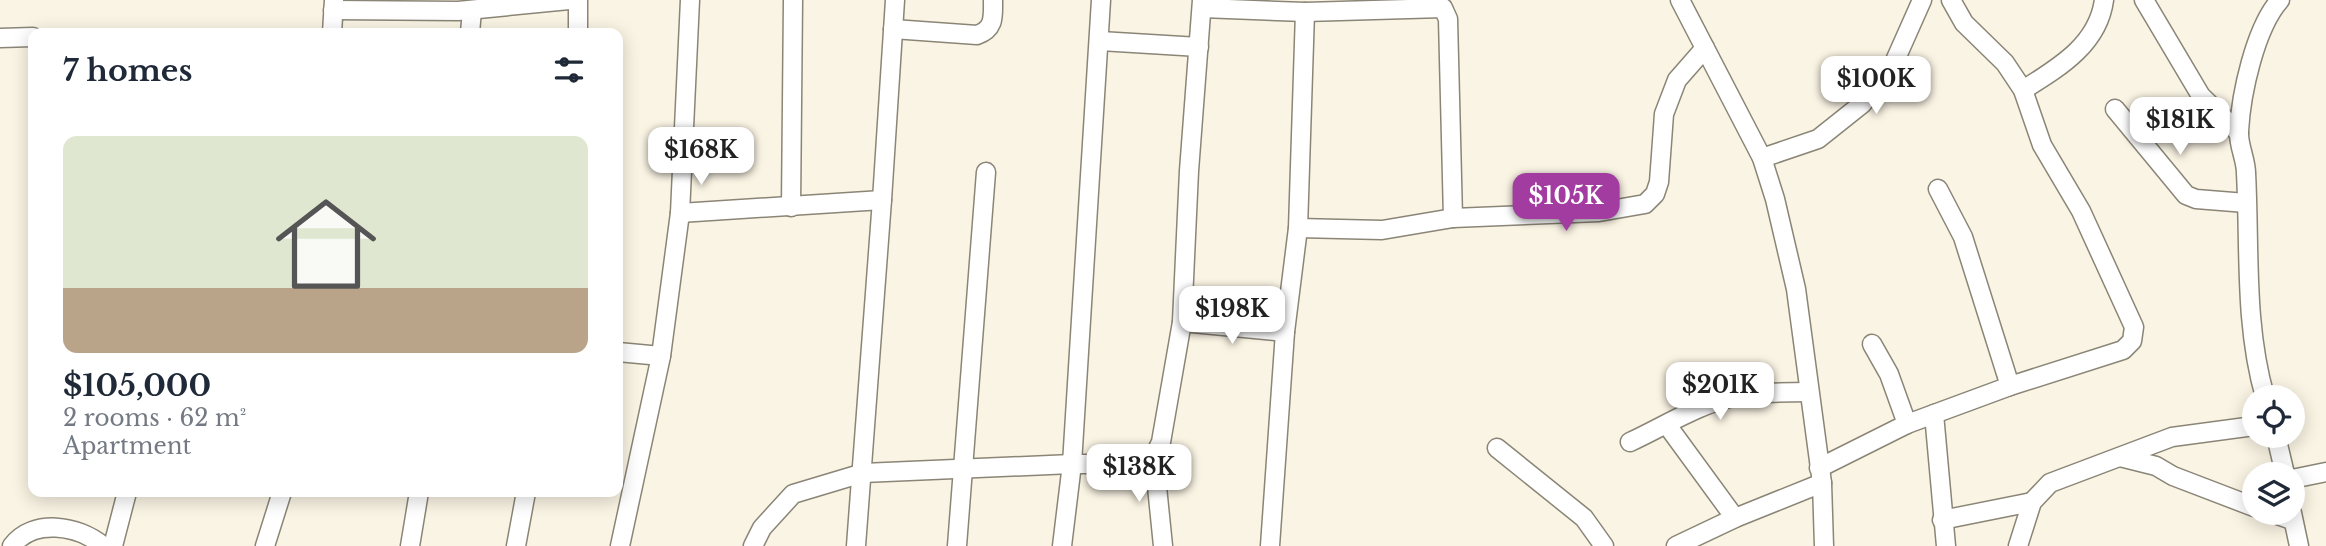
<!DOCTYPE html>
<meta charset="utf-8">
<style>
:root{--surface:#fff;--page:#f6f6f7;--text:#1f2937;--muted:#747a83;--accent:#a23ca0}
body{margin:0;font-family:"Libre Baskerville",serif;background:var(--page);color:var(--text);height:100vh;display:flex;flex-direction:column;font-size:26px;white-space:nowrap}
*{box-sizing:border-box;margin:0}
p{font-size:23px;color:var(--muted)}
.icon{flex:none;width:38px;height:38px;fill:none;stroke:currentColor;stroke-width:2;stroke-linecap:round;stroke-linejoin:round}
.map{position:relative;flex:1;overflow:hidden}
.sheet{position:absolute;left:28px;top:28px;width:595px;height:469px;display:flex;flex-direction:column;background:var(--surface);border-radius:14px;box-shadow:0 4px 18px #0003}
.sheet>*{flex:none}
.fabs{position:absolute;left:2242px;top:385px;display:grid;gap:14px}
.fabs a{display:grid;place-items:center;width:63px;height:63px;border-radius:50%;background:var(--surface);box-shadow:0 4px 18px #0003;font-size:35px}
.price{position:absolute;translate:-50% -60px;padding:0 16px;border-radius:14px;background:#fff;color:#222;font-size:23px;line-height:46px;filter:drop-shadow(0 2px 4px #0008)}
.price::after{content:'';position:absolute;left:50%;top:42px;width:21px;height:16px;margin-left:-10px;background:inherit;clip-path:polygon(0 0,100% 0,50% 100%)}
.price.current{background:var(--accent);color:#fff}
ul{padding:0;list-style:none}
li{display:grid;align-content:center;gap:14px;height:371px;padding:0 35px}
li span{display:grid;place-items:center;height:217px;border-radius:14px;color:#555}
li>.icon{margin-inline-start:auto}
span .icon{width:126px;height:126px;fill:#fffc;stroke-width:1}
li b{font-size:30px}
h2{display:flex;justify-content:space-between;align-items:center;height:84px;padding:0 35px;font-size:30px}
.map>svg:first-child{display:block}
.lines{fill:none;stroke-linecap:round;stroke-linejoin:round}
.street-casing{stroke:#8a8576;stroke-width:21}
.street{stroke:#fff;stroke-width:18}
</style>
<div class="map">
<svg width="2326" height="546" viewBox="0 0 2326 546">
<rect width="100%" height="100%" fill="#faf4e4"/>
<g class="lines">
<g class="street-casing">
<g id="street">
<path d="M690,0l-10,213 202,-13"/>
<path d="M1680,0l82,158 13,41 21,90 26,194 2,63"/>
<path d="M2144,0l57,96 38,37"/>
<path d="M1202,8l103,4 138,-4 5,11 5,199"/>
<path d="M333,10l125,1 111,-11"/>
<path d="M893,29l84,6c18,-6 16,-19 16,-35"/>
<path d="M332,33l2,-33"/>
<path d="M470,33l2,-23"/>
<path d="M578,33v-33"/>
<path d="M0,38l33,-1"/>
<path d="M1100,41l99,6"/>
<path d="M2023,90c35,-22 75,-45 81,-90"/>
<path d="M2115,109l71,86 10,4 50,4"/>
<path d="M1762,158l56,-19 44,-35 32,-41 28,-63"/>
<path d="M1938,189l25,48 47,149"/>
<path d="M791,207l2,-207"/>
<path d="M1298,228l84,2 71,-12 146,-6 46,-8 10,-10 4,-12 5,-68 13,-34 28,-32"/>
<path d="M1182,322l103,10"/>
<path d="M1872,344l17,30 18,50"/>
<path d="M618,352l43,4"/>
<path d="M2265,397c-21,-73 -15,-149 -19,-224 0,-14 -8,-28 -7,-42 2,-37 16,-103 41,-131"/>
<path d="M1934,414l12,132"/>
<path d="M1667,425l68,93"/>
<path d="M2276,436l9,38"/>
<path d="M1630,442c35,-16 71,-40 109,-46 23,-4 47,-4 70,-4"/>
<path d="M1497,448l87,70 20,28"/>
<path d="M1154,457l9,89"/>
<path d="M2120,457l36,9 17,10 81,31"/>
<path d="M1819,468l88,-44 103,-38 113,-36 9,-9 2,-14 -53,-116 -39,-66 -19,-55 -18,-27 -41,-40 -13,-23"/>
<path d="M2292,479l34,-7"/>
<path d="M2272,513l20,7"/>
<path d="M2292,513l7,33"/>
<path d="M1942,520l90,-18"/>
<path d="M12,546c21,-28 66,-21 91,0"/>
<path d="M113,546l14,-54"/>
<path d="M265,546l17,-54"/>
<path d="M410,546l9,-54"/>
<path d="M516,546l10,-54"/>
<path d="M620,546l41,-190 19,-143"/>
<path d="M753,546l9,-18 31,-34 70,-21 209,-9h64l18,-7 7,-15 21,-120 7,-151 13,-171"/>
<path d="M856,546l26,-346 13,-200"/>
<path d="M957,546l29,-374"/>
<path d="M1062,546l10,-82 29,-464"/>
<path d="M1270,546l15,-214 13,-104 7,-216"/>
<path d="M1676,546l59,-28 87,-35"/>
<path d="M2018,546l14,-44 18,-19 122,-46 82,-11"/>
</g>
</g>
<use href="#street" class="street"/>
</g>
</svg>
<div class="fabs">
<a><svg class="icon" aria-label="locate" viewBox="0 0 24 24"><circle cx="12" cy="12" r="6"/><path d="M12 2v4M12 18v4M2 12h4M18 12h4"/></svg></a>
<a><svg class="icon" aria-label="layers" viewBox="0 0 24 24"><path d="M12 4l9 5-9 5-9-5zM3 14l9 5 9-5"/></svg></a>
</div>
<b class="price" style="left:1876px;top:116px">$100K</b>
<b class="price" style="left:2180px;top:157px">$181K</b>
<b class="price" style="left:701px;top:187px">$168K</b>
<b class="price current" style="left:1566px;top:233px">$105K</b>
<b class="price" style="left:1232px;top:346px">$198K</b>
<b class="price" style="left:1720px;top:422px">$201K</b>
<b class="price" style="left:1139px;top:504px">$138K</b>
<section class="sheet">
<h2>7 homes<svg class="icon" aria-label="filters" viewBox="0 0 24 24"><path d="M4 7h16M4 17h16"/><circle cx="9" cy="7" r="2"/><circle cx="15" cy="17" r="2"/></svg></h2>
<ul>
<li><span style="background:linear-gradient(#dfe7d0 70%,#b9a48a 0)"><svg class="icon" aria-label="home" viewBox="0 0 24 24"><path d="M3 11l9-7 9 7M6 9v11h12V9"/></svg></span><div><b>$105,000</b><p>2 rooms · 62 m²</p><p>Apartment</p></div></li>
</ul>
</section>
</div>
